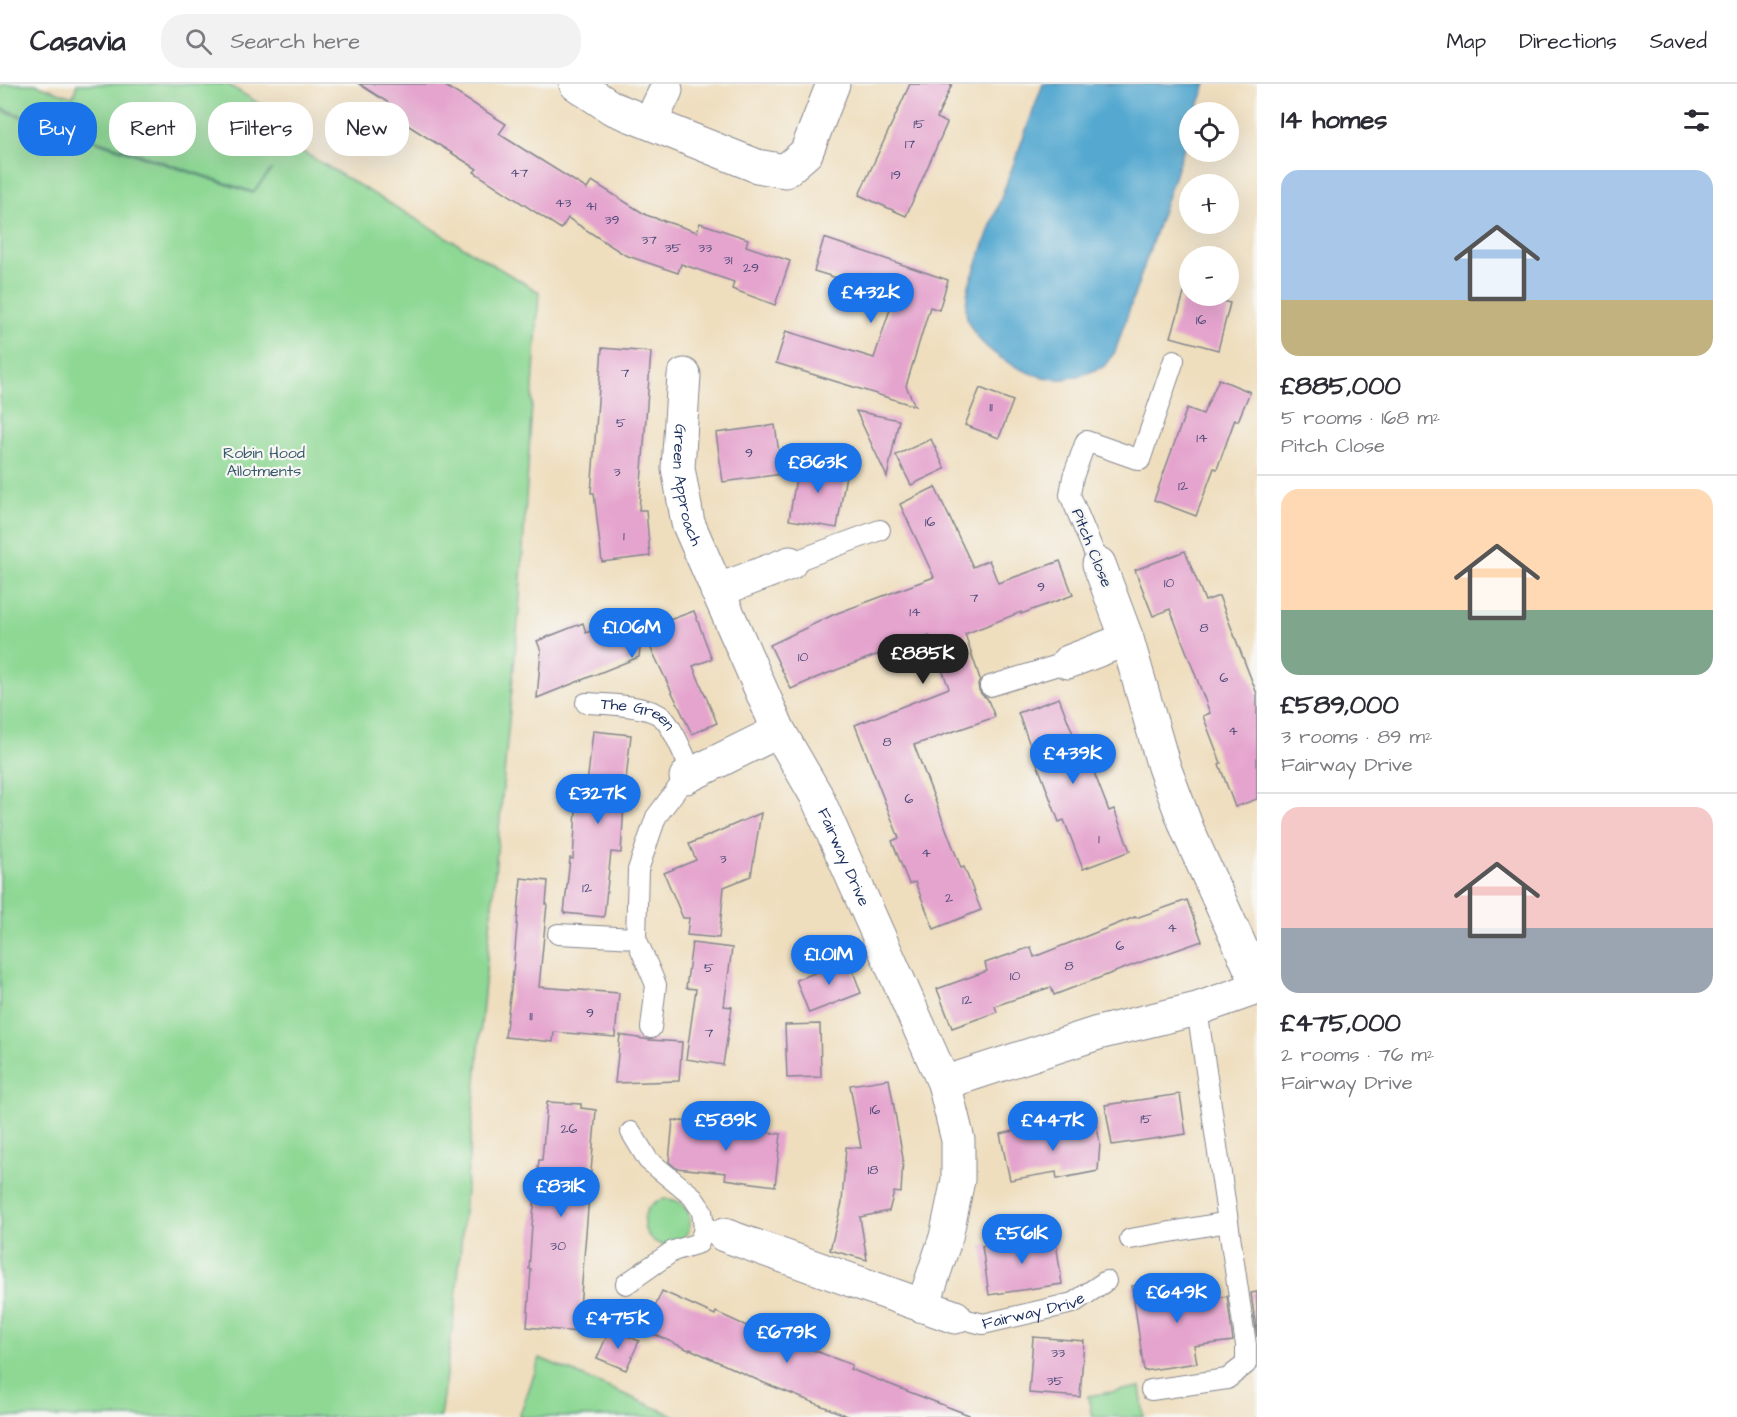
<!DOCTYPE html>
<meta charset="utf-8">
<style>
:root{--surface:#fff;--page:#f2f2f3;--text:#2b2b33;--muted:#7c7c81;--line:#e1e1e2;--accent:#1a73e8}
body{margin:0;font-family:"Architects Daughter",sans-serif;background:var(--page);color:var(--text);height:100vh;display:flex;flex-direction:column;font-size:22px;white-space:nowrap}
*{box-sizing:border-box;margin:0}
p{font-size:20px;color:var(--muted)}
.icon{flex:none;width:33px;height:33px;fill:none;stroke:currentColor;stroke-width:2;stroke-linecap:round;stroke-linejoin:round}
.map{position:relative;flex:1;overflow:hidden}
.panel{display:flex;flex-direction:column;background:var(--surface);width:480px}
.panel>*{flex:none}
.banner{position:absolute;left:18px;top:18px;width:570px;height:54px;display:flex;gap:12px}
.controls{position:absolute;left:1179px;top:18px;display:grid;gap:12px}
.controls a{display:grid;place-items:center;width:60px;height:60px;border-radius:50%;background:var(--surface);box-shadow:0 6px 24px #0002;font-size:30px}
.price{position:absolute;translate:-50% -51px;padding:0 14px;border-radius:21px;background:var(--accent);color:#fff;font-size:20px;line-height:39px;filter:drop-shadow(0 2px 3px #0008)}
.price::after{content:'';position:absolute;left:50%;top:36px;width:18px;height:14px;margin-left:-9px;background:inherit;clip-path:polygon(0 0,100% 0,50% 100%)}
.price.selected{background:#222;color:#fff}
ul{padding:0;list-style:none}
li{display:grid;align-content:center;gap:12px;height:318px;padding:0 24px}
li+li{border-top:2px solid var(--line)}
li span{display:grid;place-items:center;height:186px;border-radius:18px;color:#555}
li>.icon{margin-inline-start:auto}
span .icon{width:108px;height:108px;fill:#fffc;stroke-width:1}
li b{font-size:26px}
h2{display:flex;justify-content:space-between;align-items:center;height:72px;padding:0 24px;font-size:26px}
.pill{padding:0 21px;border-radius:24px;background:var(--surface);box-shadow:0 6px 24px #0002;font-size:21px;line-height:54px}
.pill.selected{background:var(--accent);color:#fff}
header{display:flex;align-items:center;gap:36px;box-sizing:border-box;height:84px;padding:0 30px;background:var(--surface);border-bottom:2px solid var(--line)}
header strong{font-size:28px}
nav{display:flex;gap:33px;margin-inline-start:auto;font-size:21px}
.search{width:420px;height:54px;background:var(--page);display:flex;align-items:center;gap:15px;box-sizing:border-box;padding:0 21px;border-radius:24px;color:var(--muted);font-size:22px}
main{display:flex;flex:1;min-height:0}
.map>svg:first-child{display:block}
.green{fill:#8ed894;stroke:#548479;stroke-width:1.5}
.water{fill:#54a9d0;stroke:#386c97;stroke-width:1.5}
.building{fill:#e5a4ce}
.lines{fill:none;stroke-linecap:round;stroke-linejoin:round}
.lane-casing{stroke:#85868e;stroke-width:22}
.street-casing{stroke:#85868e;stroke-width:35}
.lane{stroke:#fff;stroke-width:20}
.street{stroke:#fff;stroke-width:33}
.labels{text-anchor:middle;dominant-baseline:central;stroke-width:4.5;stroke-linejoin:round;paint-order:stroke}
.number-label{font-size:14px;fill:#4e4c7a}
.park-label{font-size:16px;fill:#38596c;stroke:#f6f6f2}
.street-label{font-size:16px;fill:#1b2f5e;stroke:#f6f6f2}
</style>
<header>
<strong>Casavia</strong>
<div class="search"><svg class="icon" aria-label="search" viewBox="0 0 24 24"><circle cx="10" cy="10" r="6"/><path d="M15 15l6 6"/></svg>Search here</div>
<nav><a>Map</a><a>Directions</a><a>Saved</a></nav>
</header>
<main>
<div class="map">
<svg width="1257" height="1333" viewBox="0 0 1257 1333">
<rect width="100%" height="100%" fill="#f6f6f2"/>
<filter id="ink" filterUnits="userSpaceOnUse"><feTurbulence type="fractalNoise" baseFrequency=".0167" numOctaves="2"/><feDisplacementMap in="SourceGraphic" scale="12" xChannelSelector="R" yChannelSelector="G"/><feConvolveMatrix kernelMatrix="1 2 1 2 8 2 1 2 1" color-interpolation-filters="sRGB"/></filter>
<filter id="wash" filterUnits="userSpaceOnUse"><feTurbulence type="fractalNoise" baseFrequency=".008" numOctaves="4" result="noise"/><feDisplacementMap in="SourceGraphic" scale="24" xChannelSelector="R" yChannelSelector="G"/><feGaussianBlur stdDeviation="1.35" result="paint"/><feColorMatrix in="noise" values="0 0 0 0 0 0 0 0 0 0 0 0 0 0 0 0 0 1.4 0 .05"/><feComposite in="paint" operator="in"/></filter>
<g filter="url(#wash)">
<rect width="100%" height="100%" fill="#efdebe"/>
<g class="green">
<path d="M2,0h33l38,13 4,-13h150l75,46 -11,15 248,147 -20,319 -64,699 -15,107h-440v-1307l253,83 19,-24 -19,23 -253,-84v-18z"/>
<circle cx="667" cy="1138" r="23"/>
<path d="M540,1274l137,59h-158z"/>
<path d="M1140,1303l4,30h-52l-4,-21z"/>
</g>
<path class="water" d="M1043,0h163l-10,28h-6l-1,21 -74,219c-4,5 -8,11 -12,15 -3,2 -9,3 -13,5 -8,3 -18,6 -27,7 -32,2 -83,-27 -95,-58 -4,-10 -1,-26 1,-36z"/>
<g id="blocks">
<g class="building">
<path d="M359,0h83l64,40 -7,10 88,55 5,-8 54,34 51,17 3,-9 48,16 -2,7 44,15 -15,44 -43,-16 2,-7 -53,-18 -3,9 -53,-18 -57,-37 -7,11 -87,-57 3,-3 -87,-55 5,-7z"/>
<path d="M910,0h42l-15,34 10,5 -41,93 -47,-21z"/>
<path d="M824,154l124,42 -9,30 -9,-3 -24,79 9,20 -139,-43 10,-32 88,27 20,-61 -31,-11 -49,-15z"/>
<path d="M1185,206l5,2v4h13l27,7 -12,47 -47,-13z"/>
<path d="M602,264l49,4 -12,158h7l4,46 -48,6 -8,-69h-3z"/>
<path d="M1219,295l31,13 -12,29 -3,-2 -18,50 -3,-1 -18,48 -42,-16 33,-92 16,6z"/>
<path d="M980,304l33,13 -14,37 -34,-13z"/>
<path d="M856,327l43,9 -12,57z"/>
<path d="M775,341l7,49 -59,8 -7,-49z"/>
<path d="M931,355l14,30 -34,16 -15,-30z"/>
<path d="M799,376l48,9 -10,59 -48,-8z"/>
<path d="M935,403l38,80 16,-7 9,23 62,-22 13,34 -52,19v-2l-56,22 15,45 -2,5 1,6 3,5 5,3 8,19 -81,28 47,123 3,-1 17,43 -47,19 -19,-47 -6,2 -17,-43 7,-3 -44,-113 94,-37 -20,-53 -111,42 -27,12 -21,-44 65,-31 99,-37 -34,-73z"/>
<path d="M1185,467l20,50 14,-5 38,98v105l-22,8 -16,-43 2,-1 -18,-47 7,-3 -40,-104 -17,7 -18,-46z"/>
<path d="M645,525l-3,21 52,-19 18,48 -19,7 24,57 -25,11 -50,-104 -3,27 -102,41 4,-47 -4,-10 46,-18 3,10z"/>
<path d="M1059,614l24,61 5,-2 21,54 5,-2 16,42 -47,18 -19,-49 -5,2 -41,-109z"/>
<path d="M593,647l38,4 -6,53 -4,65 -10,-1 -7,65 -40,-4 6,-55 3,1 4,-65h9z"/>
<path d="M761,729l-10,63 -27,11 -5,51 -32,-3 2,-17h-6l-19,-45 32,-13 -7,-16z"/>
<path d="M521,794l27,3 -2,23h1l-8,83 80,6 -4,44 -61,-5 -1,10 -48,-5 8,-64z"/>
<path d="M1187,816l15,41 -45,16v-1l-103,39 -3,-8 -56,19 2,6 -45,16 -15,-39 50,-18 -2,-8 46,-16 3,10 101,-40 1,1z"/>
<path d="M692,859l40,5 -8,58 8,1 -9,58 -37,-6 10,-70 -10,-1z"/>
<path d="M849,876l12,33 -52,20 -13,-33z"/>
<path d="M820,940l1,53 -34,1 -2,-53z"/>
<path d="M620,951l30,5 32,2 -3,39 -64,2z"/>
<path d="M889,995l14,79 -2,35 -7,-1 -5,19 -29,6 7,43 -37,-10 12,-47 4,-56 15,1 -11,-63z"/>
<path d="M1180,1010l6,40 -74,11 -7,-40z"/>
<path d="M547,1018l34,2v4l15,2 -18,222 -51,-5 4,-58h-2l3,-44 7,-65h3z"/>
<path d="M673,1036l108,14 -6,52 -50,-7 1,-6 -50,-5 -7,-6z"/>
<path d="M1096,1037l4,22 -2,28 -41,8 -1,-7 -46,8 -10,-46 28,-6 1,6z"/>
<path d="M1055,1151l7,49 -73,11 -7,-49z"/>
<path d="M1184,1195l4,23 39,-6 6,45 -39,5 3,17 -53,8 -12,-85z"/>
<path d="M662,1207l53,24 1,-3 57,26 1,-3 78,30 -2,4 119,46 -1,2h-118l-86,-34 -74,-34 -1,1 -44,-20z"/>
<path d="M1257,1208v45l-6,-44z"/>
<path d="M610,1245l29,12 -13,29 -29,-12z"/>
<path d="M1033,1253l51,4 -4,56 -51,-4z"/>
</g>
</g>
</g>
<g filter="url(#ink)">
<use href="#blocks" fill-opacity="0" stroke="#85868e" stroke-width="1.5"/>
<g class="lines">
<g class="lane-casing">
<g id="lane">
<path d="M790,479l90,-33"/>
<path d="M1099,480l-29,-69 3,-18 13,-36 54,19 34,-100"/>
<path d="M990,602l78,-24"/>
<path id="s1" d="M586,619c18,1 66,2 78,16 11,12 22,40 28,55"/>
<path d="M558,850l78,4"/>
<path d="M651,944l5,-43 -20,-47 2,-68 18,-53 30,-40"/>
<path d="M631,1048l17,28 44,36 10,15 2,18"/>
<path d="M1130,1155l98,-17"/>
<path d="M626,1200l47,-33 26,-8 5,-14 11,3"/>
<path id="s2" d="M955,1233l28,7 90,-21 33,-22"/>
<path d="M1151,1306l76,-11 19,-15v-19l-49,-336"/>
</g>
</g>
<g class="street-casing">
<g id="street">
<path d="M576,0l36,24 145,58 28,5 21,-18 27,-69"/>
<path d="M650,39l16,-33"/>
<path id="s3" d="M684,291l-6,93 10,55 91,208 37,64 128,288 14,57v40l-12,57 -23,69"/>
<path d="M1099,480l28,75 37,128 24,64 69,152"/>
<path d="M717,507l73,-28"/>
<path d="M1068,578l59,-23"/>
<path d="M686,693l93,-46"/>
<path d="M944,999l154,-50 99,-24 60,-21"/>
<path d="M724,1151l231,82"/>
</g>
</g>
<use href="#lane" class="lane"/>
<use href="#street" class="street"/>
</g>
</g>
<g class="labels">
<g class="number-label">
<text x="919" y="40">15</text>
<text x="910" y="60">17</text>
<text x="519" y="89">47</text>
<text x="896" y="91">19</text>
<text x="563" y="119">43</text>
<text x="591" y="122">41</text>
<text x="612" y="136">39</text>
<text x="649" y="156">37</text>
<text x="673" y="164">35</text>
<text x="705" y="164">33</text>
<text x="728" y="176">31</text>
<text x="751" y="184">29</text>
<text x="1201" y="236">16</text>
<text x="625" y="289">7</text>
<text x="991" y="323">11</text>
<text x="621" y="339">5</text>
<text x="1202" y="354">14</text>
<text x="749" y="369">9</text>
<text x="617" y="388">3</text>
<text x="1183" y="402">12</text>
<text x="930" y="438">16</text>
<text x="624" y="452">1</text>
<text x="1169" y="499">10</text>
<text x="1041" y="503">9</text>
<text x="974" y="514">7</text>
<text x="915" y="528">14</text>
<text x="1204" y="544">8</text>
<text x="803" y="573">10</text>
<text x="1224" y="594">6</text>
<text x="1233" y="647">4</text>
<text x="887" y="658">8</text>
<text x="909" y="715">6</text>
<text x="1099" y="755">1</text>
<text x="926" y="769">4</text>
<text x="723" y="775">3</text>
<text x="587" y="804">12</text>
<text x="949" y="814">2</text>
<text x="1172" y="844">4</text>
<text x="1120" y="862">6</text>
<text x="1069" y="882">8</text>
<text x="709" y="884">5</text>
<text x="1015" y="892">10</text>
<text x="967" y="916">12</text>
<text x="590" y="929">9</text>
<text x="531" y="932">11</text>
<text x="709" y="949">7</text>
<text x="875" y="1026">16</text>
<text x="1146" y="1035">15</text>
<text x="569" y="1045">26</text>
<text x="873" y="1086">18</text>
<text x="558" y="1162">30</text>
<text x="1058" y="1269">33</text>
<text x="1055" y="1297">35</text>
</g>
<g class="park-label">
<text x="264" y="369">Robin Hood<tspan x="264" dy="18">Allotments</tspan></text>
</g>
<g class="street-label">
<text stroke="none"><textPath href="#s3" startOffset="111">Green Approach</textPath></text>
<text transform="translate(1092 464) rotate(68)">Pitch Close</text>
<text stroke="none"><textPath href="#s1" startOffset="54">The Green</textPath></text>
<text stroke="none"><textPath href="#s3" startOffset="518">Fairway Drive</textPath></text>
<text stroke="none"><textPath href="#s2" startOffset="81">Fairway Drive</textPath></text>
</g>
</g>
</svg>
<div class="controls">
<a><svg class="icon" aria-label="locate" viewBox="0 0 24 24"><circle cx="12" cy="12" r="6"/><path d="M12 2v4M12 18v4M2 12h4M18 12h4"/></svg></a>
<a>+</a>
<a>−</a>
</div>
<b class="price" style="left:871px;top:240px">£432K</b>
<b class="price" style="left:818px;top:410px">£863K</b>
<b class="price" style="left:632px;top:575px">£1.06M</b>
<b class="price selected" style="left:923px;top:601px">£885K</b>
<b class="price" style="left:1073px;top:701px">£439K</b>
<b class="price" style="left:598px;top:741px">£327K</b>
<b class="price" style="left:829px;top:902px">£1.01M</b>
<b class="price" style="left:726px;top:1068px">£589K</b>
<b class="price" style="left:1053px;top:1068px">£447K</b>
<b class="price" style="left:561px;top:1134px">£831K</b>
<b class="price" style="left:1022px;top:1181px">£561K</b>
<b class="price" style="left:1177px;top:1240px">£649K</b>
<b class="price" style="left:618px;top:1266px">£475K</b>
<b class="price" style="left:787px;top:1280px">£679K</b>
<div class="banner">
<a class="pill selected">Buy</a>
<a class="pill">Rent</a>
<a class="pill">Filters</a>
<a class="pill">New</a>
</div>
</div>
<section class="panel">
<h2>14 homes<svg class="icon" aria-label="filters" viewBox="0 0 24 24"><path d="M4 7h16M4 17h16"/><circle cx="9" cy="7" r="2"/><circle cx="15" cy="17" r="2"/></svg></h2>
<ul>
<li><span style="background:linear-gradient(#a9c7e8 70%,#c2b280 0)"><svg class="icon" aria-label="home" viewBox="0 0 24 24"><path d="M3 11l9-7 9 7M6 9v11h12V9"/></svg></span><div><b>£885,000</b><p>5 rooms · 168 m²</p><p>Pitch Close</p></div></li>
<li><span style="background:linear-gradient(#ffd9b3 65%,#7fa58c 0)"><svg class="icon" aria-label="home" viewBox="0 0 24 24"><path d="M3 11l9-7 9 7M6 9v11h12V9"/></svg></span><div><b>£589,000</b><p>3 rooms · 89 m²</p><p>Fairway Drive</p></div></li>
<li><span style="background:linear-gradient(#f6c9c9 65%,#9aa5b1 0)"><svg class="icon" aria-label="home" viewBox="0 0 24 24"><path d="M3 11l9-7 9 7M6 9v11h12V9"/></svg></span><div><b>£475,000</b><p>2 rooms · 76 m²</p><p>Fairway Drive</p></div></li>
</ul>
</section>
</main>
